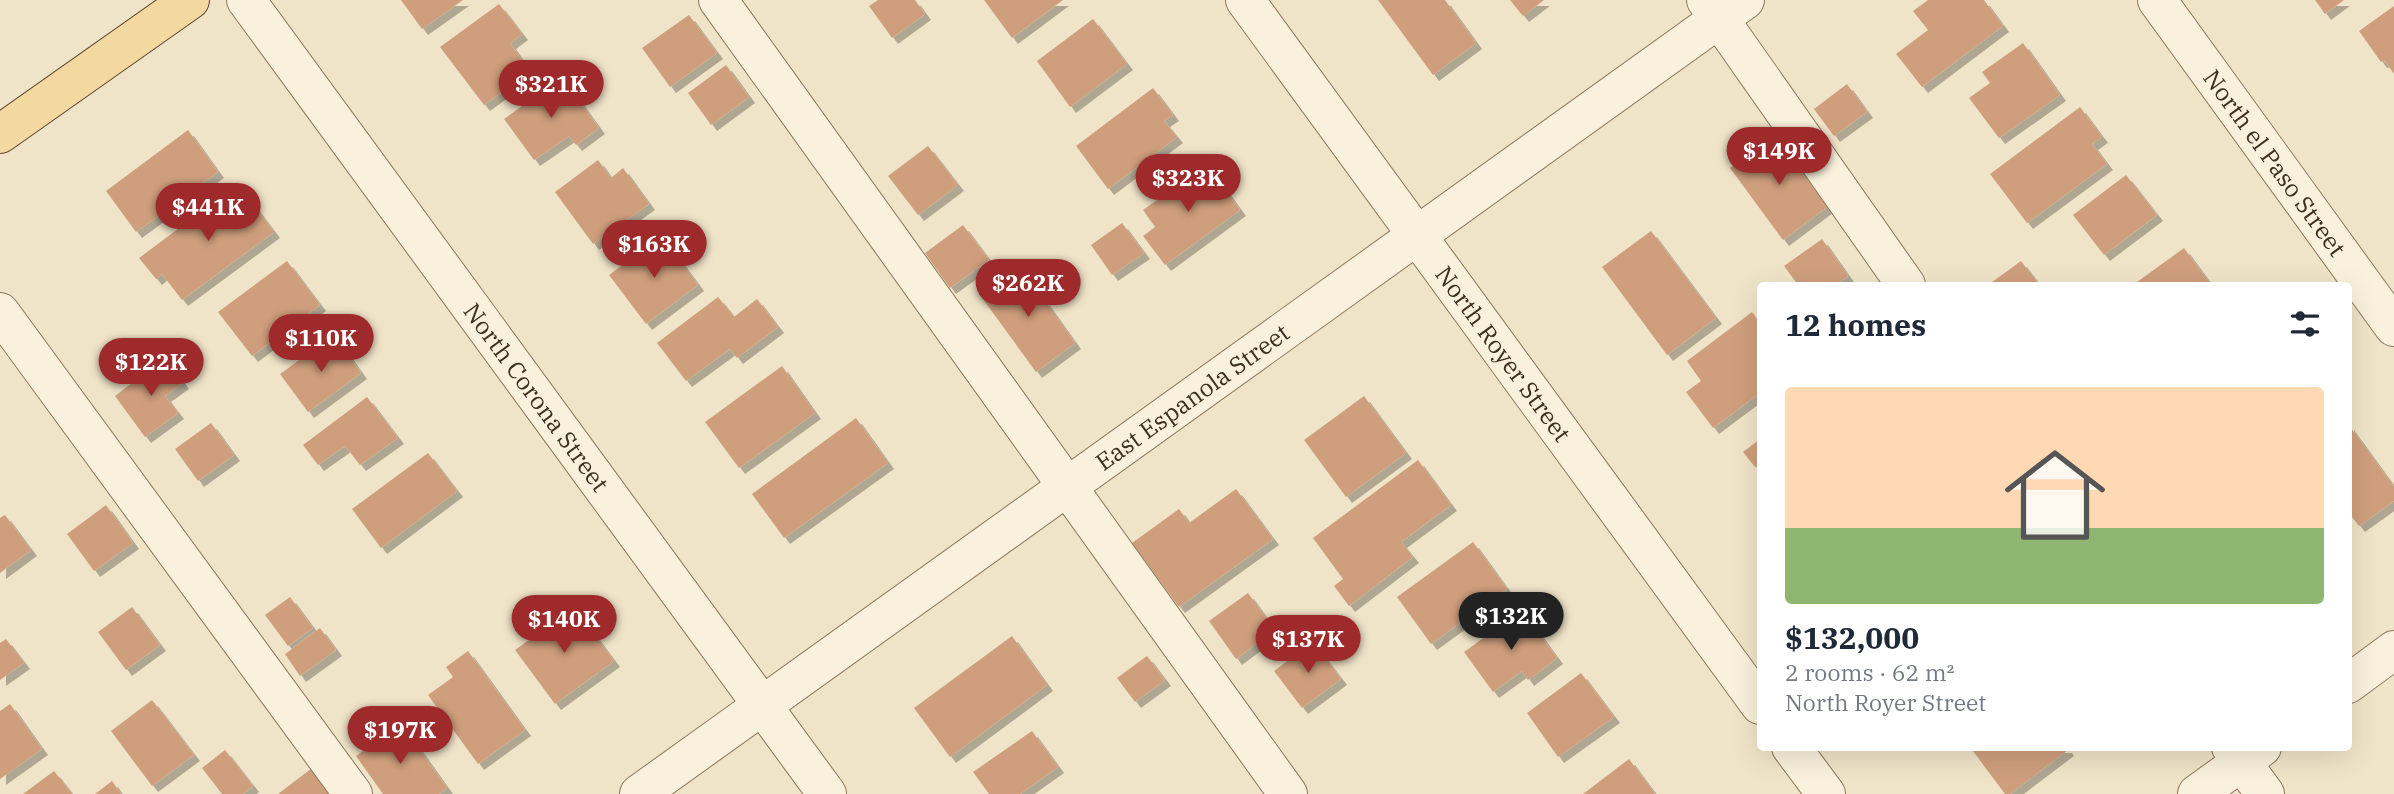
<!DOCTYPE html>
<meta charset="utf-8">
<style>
:root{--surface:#fff;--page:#f2f2f3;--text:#1f2937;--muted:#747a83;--line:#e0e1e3;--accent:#9e2a2b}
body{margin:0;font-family:"IBM Plex Serif",serif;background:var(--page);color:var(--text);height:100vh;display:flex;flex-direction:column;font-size:26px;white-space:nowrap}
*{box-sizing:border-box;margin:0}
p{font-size:23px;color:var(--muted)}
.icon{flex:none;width:38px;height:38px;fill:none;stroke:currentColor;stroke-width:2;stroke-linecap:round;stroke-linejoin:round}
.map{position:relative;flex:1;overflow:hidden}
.details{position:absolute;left:1757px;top:282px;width:595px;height:469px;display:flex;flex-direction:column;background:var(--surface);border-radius:7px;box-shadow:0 7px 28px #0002}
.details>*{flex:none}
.price{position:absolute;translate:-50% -60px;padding:0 16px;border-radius:24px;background:var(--accent);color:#fff;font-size:23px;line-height:46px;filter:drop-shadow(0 2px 4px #0008)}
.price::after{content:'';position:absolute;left:50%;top:42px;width:21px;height:16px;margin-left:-10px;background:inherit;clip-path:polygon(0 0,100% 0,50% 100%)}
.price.active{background:#222;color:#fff}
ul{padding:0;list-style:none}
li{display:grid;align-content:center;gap:14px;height:371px;padding:0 28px}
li+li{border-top:2px solid var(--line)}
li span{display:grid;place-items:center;height:217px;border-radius:7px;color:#555}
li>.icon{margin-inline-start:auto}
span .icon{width:126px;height:126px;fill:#fffc;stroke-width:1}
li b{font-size:30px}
h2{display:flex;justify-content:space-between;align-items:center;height:84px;padding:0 28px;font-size:30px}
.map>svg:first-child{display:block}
.building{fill:#cf9f7d;filter:url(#shadow)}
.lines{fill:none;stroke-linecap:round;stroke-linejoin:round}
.minor-casing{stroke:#8d765c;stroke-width:40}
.major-casing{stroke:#5b4430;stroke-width:40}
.minor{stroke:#faf1dc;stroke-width:38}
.major{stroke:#f3d9a0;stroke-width:38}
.labels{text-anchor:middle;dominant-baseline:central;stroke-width:5;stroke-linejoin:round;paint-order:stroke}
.street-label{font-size:24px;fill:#3d2e20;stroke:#f7eed8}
</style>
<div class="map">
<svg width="2394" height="794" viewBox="0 0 2394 794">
<defs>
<filter id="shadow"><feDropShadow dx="6" dy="6" stdDeviation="0" flood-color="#0004"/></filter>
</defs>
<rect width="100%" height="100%" fill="#f0e4c8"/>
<g class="building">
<path d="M401,0h62l-41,29z"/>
<path d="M878,0h37l10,14 -33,24 -23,-32z"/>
<path d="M984,0h79l-51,38z"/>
<path d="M1378,0h67l31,43 -43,32z"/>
<path d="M1510,0h34l-21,16z"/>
<path d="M1928,0h56l19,26 -81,61 -26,-33 32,-24 -15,-19z"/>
<path d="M2315,0h29l-19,14z"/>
<path d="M499,4l23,30 -12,9 20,29 -46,33 -44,-58z"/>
<path d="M2394,6v68l-9,-13 -4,1 -22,-31z"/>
<path d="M689,15l28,38 -47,34 -28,-39z"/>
<path d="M1093,19l34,45 -57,43 -33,-46z"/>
<path d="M2023,43l37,52 -61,43 -30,-40 21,-15 -8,-11z"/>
<path d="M726,65l23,32 -38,28 -23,-32z"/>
<path d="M562,77l37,51 -23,17 -7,-9 -35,24 -30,-41z"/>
<path d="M1847,84l20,28 -33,24 -20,-27z"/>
<path d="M1153,88l20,27 -9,6 13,16 -69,52 -32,-43z"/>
<path d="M2080,107l22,30 -10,7 15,20 -80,59 -37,-49z"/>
<path d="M188,130l30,42 -82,60 -30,-41z"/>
<path d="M1775,135l52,72 -44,33 -53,-72z"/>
<path d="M928,146l30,39 -40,30 -30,-39z"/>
<path d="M598,160l13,18 12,-10 26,36 -56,40 -38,-52z"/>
<path d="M1207,164l33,46 -75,55 -22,-29 12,-9 -12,-17z"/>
<path d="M2126,175l31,40 -53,40 -31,-40z"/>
<path d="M238,184l36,48 -92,68 -20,-26 -6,5 -17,-21z"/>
<path d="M1122,223l22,30 -32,22 -21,-30z"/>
<path d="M963,225l26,35 -39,28 -25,-35z"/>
<path d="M1651,231l65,87 -49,37 -65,-88z"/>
<path d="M662,236l36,49 -52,39 -37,-49z"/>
<path d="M1822,239l26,37 -13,9h-37l-14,-19z"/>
<path d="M2184,248l27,37h-78z"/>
<path d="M287,261l33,44 -68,51 -34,-44z"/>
<path d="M2021,261l18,24h-51z"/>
<path d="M1020,266l55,77 -39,29 -56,-77z"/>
<path d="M718,297l16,20 23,-18 21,28 -41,31 -7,-9 -44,32 -29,-38z"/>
<path d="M1752,312l8,11v70l-47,35 -27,-36 15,-11 -14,-20z"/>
<path d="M334,335l27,38 -53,39 -28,-38z"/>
<path d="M165,358l18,25 -18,13 13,17 -33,24 -30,-41z"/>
<path d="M782,366l33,47 -76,55 -34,-46z"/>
<path d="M1364,396l42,57 -60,44 -42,-57z"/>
<path d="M367,397l31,41 -38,27 -15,-19 -27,19 -15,-20z"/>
<path d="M856,418l32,45 -104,75 -32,-44z"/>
<path d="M211,423l23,32 -36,26 -23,-32z"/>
<path d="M2348,424l46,63v14l-35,25 -11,-14z"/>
<path d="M1760,439v25l-5,3 -12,-15z"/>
<path d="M428,453l29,38 -76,57 -29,-39z"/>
<path d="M1418,460l33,45 -50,37 12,15 -64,49 -15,-20 9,-7 -30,-41z"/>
<path d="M1236,489l37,50 -94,68 -47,-64 47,-34 10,14z"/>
<path d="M106,505l27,38 -39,28 -27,-37z"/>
<path d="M5,515l26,35 -31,23v-55z"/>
<path d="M1473,542l34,47 -76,55 -34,-47z"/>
<path d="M1248,593l27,37 -39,29 -27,-38z"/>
<path d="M290,597l23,31 -25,18 -23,-31z"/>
<path d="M132,607l28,38 -34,25 -28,-38z"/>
<path d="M574,607l40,54 -59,43 -40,-54z"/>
<path d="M1522,610l35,48 -29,22 -6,-9 -29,21 -29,-40z"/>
<path d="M320,628l16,22 -36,26 -15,-22z"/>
<path d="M1012,636l35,49 -97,72 -36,-49z"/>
<path d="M6,639l18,24 -24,17v-37z"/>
<path d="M1313,642l28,37 -39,29 -28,-37z"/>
<path d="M468,651l57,79 -47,34 -50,-69 25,-18 -7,-10z"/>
<path d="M1147,656l18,24 -30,22 -18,-24z"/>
<path d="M1581,673l33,44 -56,40 -31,-44z"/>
<path d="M152,700l42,55 -42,31 -41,-55z"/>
<path d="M10,704l32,45 -42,30v-68z"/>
<path d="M401,723l46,65 -8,6h-56l-27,-38z"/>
<path d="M1032,731l26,36 -38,27h-31l-16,-22z"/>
<path d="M1970,747h96l2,3 -58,44h-5z"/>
<path d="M225,750l28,36 -10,8h-21l-20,-26z"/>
<path d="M1629,759l26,35h-72z"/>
<path d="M312,768l19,26h-53z"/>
<path d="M54,771l18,23h-49z"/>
<path d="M112,781l9,13h-26z"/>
</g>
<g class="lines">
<g class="minor-casing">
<g id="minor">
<path id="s1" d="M246,0l581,794"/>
<path d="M718,0l570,794"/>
<path id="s2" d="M1245,0l515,705"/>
<path d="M1706,0l200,285"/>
<path id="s3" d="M2157,0l237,327"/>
<path d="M0,312l353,482"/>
<path d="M2348,684l46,-34"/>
<path d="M1791,747l35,47"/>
<path d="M2231,747l34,47"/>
<path id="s4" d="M639,794l1106,-794"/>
<path d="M2197,794l65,-47"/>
</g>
</g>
<g class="major-casing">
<path id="major" d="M0,134l190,-134"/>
</g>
<use href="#minor" class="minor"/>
<use href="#major" class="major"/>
</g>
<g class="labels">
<g class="street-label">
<text stroke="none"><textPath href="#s3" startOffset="201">North el Paso Street</textPath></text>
<text stroke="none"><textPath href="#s2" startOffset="438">North Royer Street</textPath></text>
<text stroke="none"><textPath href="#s1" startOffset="492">North Corona Street</textPath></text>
<text stroke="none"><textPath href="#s4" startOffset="681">East Espanola Street</textPath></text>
</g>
</g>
</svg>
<b class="price" style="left:551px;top:120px">$321K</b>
<b class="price" style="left:1779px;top:187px">$149K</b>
<b class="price" style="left:1188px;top:214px">$323K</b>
<b class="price" style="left:208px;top:243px">$441K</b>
<b class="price" style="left:654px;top:280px">$163K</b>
<b class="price" style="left:1028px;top:319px">$262K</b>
<b class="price" style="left:321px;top:374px">$110K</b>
<b class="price" style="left:151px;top:398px">$122K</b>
<b class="price active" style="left:1511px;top:652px">$132K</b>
<b class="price" style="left:564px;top:655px">$140K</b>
<b class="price" style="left:1308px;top:675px">$137K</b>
<b class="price" style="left:400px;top:766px">$197K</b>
<section class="details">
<h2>12 homes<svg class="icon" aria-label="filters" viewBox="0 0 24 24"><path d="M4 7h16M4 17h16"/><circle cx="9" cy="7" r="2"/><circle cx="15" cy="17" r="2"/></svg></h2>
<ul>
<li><span style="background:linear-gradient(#ffd9b3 65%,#8fb573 0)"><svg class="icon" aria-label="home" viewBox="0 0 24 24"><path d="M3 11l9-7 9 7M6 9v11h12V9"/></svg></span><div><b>$132,000</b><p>2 rooms · 62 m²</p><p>North Royer Street</p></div></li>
</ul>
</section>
</div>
